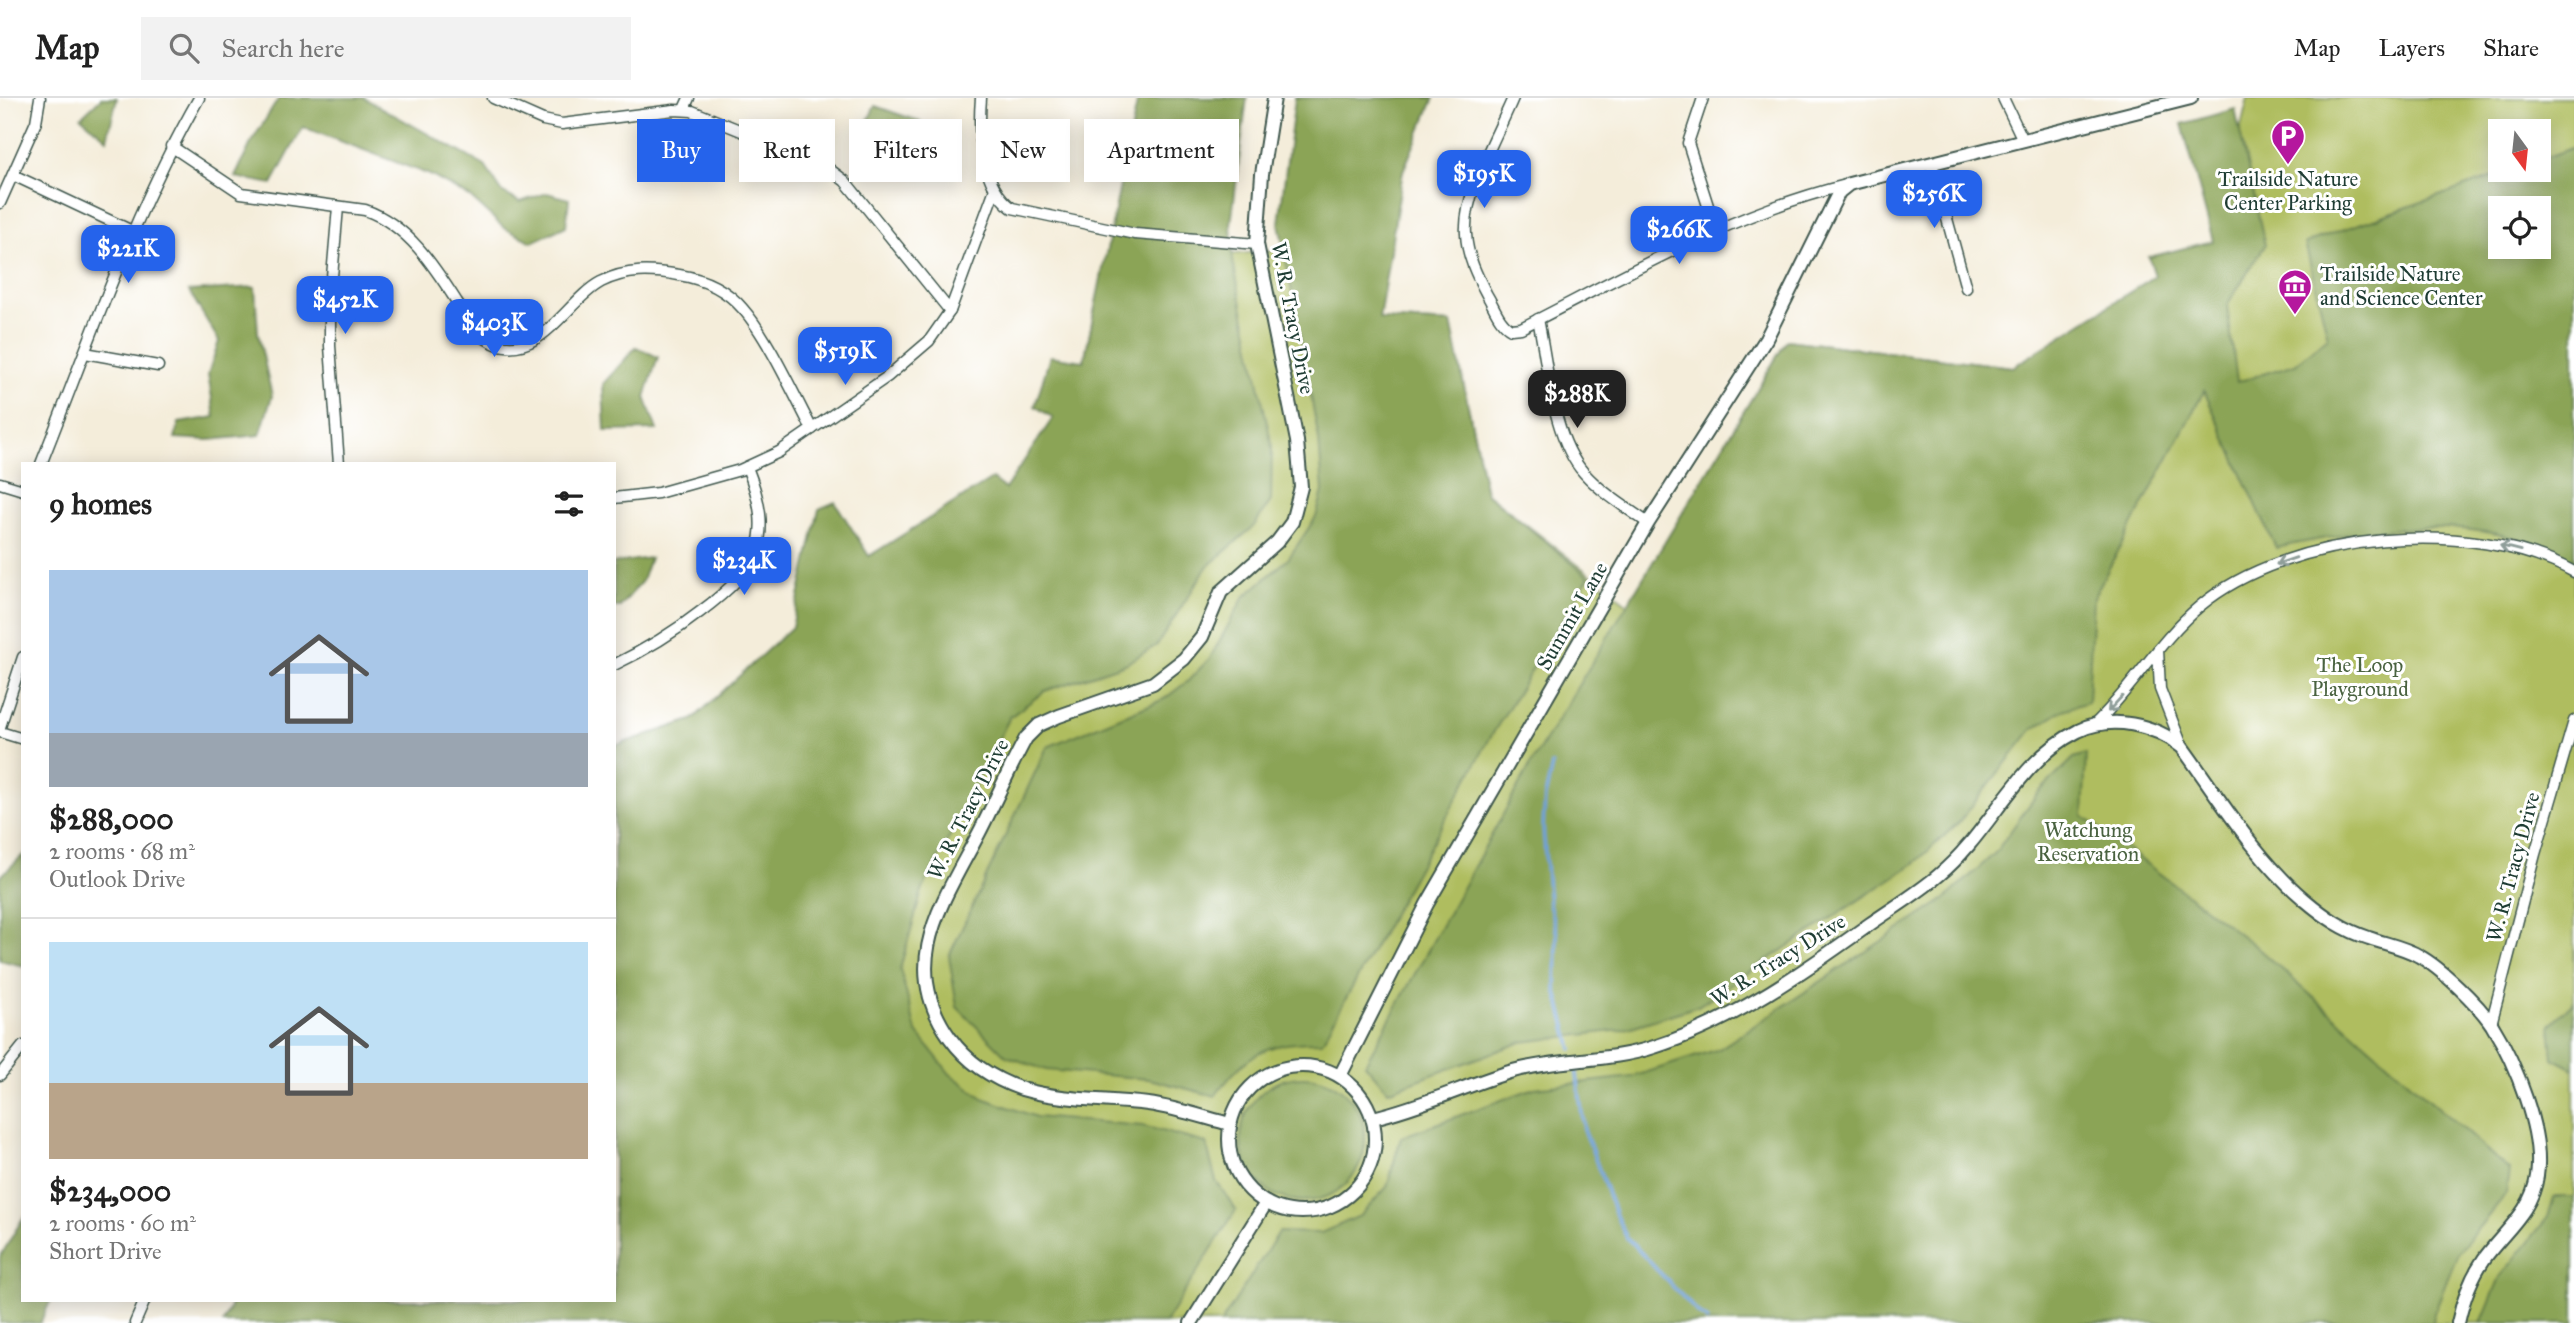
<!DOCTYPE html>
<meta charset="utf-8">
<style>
:root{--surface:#fff;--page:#f2f2f2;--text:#222;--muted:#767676;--line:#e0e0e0;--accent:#2563eb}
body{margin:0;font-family:"IM FELL Great Primer",serif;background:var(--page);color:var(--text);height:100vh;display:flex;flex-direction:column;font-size:26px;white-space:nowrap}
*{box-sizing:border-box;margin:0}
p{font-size:23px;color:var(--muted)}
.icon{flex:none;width:38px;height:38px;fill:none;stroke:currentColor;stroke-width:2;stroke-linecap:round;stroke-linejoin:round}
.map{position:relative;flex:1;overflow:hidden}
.details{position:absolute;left:21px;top:364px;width:595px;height:840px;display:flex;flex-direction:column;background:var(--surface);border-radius:0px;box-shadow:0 4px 18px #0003}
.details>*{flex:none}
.guide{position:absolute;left:637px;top:21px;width:665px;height:63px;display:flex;gap:14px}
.needle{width:46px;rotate:165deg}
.fabs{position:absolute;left:2488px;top:21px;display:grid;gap:14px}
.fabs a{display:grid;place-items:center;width:63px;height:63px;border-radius:0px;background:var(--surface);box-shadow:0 4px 18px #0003;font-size:35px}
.price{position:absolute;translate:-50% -60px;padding:0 16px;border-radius:14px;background:var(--accent);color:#fff;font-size:23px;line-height:46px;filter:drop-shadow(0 2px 4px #0008)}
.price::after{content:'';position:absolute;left:50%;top:42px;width:21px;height:16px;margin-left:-10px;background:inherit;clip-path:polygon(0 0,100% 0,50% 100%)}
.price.on{background:#222;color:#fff}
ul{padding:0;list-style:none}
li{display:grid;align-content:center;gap:14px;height:371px;padding:0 28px}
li+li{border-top:2px solid var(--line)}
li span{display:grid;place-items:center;height:217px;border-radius:0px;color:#555}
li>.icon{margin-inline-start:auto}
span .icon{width:126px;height:126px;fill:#fffc;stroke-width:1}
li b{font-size:30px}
h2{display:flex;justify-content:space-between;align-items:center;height:84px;padding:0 28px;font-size:30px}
.tag{padding:0 24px;border-radius:0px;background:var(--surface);box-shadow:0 4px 18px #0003;font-size:24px;line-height:63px}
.tag.on{background:var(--accent);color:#fff}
header{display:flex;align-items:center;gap:42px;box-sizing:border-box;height:98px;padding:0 35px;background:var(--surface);border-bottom:2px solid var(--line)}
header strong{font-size:33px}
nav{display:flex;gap:38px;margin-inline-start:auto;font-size:24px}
.search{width:490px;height:63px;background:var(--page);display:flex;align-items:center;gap:18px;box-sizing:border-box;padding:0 24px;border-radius:0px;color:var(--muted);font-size:26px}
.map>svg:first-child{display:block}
.green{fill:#afbd5f;stroke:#677d4a;stroke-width:2;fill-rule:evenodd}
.forest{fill:#8ba456;stroke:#557045;stroke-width:2;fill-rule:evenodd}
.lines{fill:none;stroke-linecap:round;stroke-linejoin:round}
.stream{stroke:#6ea1da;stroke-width:3.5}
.minor-casing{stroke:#3f574d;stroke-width:13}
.tertiary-casing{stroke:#3f574d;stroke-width:16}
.minor{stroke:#fff;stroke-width:10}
.tertiary{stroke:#fff;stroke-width:12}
.oneway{stroke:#8f9e9a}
.labels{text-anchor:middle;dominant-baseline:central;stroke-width:6;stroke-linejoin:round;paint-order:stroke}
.poi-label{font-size:21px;fill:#1f3d34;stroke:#fff}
.street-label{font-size:21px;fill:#1f3d34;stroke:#fff}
.park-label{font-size:21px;fill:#4a6341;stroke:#fff}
</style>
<header>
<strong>Map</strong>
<div class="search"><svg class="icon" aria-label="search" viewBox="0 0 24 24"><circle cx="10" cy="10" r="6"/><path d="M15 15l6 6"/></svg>Search here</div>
<nav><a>Map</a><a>Layers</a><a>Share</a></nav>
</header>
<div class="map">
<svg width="2574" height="1225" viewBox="0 0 2574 1225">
<rect width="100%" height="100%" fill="#fff"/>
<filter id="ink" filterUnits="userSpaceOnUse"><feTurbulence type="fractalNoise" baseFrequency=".0143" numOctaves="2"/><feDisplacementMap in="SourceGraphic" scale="14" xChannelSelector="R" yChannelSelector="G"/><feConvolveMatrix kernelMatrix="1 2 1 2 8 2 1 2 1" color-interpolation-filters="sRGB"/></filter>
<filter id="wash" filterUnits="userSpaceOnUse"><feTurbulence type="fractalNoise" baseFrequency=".00686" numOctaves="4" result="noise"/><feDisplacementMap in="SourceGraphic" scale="28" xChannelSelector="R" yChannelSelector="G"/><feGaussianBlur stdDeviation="1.57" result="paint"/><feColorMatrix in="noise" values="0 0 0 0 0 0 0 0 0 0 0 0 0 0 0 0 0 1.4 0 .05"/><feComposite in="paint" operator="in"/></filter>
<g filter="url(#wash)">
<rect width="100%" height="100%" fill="#f4edda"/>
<path class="green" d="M2248,0h326v1225h-2351l10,-23h381v-554l78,-26 313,-230 49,-72 30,-57 26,-124 123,17 51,-4 95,69 72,4 35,170 142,111 159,-264 226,27 200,-126zM2501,33h38v39h-38zM2501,110h38v39h-38z"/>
<g class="forest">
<path d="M101,0h16l-10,41 -26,-22z"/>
<path d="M279,0h85l121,68 18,27 17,9 27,-9 22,6 -3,27 -34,16 -28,-14 -34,-31 -40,-22 -127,-48 -31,57 -37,-7 17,-36z"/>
<path d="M1138,0h109l-16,126 2,38 39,184 -1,55 -18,26 -46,40 -50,78 -32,19 -80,27 -35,26 -88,174 -22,78 16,62 34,43 33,24 53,19 107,9 63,17 10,38 20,29 -71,113h-942l10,-23h381v-554l78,-26 100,-93 27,-118 16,-7 34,54 123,-77 13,10 48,-71 -18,-12 15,-50 34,5z"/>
<path d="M1295,0h139l-31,73 -24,148 72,4 35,170 103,84 -99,161 -168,304c-56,0 -73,9 -107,54l-66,-17 -103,-9 -40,-14 -49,-49 -8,-51 98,-209 117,-48 24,-18 22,-23 34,-61 44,-38 28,-42 7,-26 -4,-51 -40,-217z"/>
<path d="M875,8l46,16 -8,26 -50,-17z"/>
<path d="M2235,11l30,136 -38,60 10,77 58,-18 33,-27 -23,-94 208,-73h26v-10l35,-13v416c-90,-53 -200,-36 -298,-15l-72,-157 -111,207 -5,104 -25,8 -31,20 -73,92 -44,41 -217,143 -76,24 -100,12 -134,49 -23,-27 167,-302 255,-422 226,27 142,-91 -6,-19 64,-16 -31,-117zM2501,110h38v39h-38z"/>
<path d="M255,189l3,46 14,63 -12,39 -51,5 -34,-2 4,-15 36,-6 -7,-43 11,-33 -30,-50z"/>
<path d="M636,249l22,10 -13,40 12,33 -52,1 -2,-47z"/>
<path d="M650,460l-8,23 -22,26h-6v-44z"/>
<path d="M2086,656l-3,62 170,128 256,226 -3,24 -48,59 -24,60 -1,10h-1212l58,-91 42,1 39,-17 27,-29 14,-50 133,-49 98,-11 87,-28 226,-150 50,-46 42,-59 37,-36z"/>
<path d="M23,757v111l-23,-6v-83z"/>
<path d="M2574,903v68l-21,-11 -3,-33z"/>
<circle cx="1303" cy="1041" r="62"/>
<path d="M2554,1099h20v126h-93l19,-46 48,-60z"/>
<path d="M23,1120v82h28l-11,23h-40v-66z"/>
</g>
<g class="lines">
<g class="stream">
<path d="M1552,667l-7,32 -2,30 6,77 8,30 -1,55 16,60"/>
<path d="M1576,969l8,62 33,89 10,20 72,76 9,6"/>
</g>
</g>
</g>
<g filter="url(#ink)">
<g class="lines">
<g class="minor-casing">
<g id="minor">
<path d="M493,0l50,22 19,4 112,-14 18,1 129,52 24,18 105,130"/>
<path d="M981,0c-3,36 0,87 31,110l123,26 122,10"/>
<path d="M1513,0c-16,38 -50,96 -47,136 1,22 11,42 21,61 7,11 12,28 24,34l10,-1c105,-53 210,-115 325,-143"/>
<path d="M1703,0l-15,45 28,88"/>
<path d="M2003,0l20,42"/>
<path d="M684,11l5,-11"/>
<path d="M171,48l70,47 124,17c43,15 69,56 92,92 11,16 20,35 39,42 46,15 71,-44 105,-62 26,-13 50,-12 78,-7 25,4 47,14 64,34 24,27 51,86 69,120"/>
<path d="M1932,66l34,124"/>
<path d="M13,77l121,57"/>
<path d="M0,105l36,-81 4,-24"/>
<path d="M338,109l-8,93v46l9,118"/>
<path d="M1538,221c10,47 14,118 46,154 18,20 43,35 64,50"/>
<path d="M85,255l73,13"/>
<path d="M41,366c49,-123 92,-251 158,-366"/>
<path d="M0,385l23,7"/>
<path d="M614,400l44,-5 82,-23 39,-18 108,-75 42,-36 21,-30 45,-122"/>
<path d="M2158,552l2,39 22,57"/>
<path d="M614,567c31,-15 59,-32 86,-53 60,-45 75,-74 47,-145"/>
<path d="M2094,627c39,-37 65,-85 106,-119 88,-74 274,-90 374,-34"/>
<path d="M0,629l23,-70"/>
<path d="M0,634l23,7"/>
<path d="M2491,926l44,-170 39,-133"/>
<path d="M0,977l23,-29"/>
<path d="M135,1225l10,-23"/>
</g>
</g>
<g class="tertiary-casing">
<g id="tertiary">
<circle cx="1302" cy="1041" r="73"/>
<path d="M1340,978l87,-172 221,-381 118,-184 73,-147 10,-8 342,-86"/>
<path d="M1373,1020c48,-11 93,-33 140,-47 47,-13 96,-9 141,-24 79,-25 149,-75 216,-123 23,-16 48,-31 69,-49 52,-43 77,-113 139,-144 34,-16 76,-7 104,16 38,52 74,112 123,153 20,17 39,30 64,38 16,6 35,9 50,18 22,12 59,48 73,69 23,37 52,107 45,151 -5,36 -33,55 -53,83 -14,20 -21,41 -26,64"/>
<path d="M1230,1026c-27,-7 -54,-16 -82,-20 -42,-5 -85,-3 -126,-15 -29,-10 -54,-26 -72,-51 -53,-74 -7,-136 29,-205 16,-31 30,-64 47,-95l13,-13 20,-9 94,-33 31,-24 18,-22 19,-45 56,-50 15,-20 9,-35 -4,-46 -40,-197 5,-70 12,-76"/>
<path d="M1191,1225l75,-120"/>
</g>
</g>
<use href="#minor" class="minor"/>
<use href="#tertiary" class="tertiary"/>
</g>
<defs><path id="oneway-shaft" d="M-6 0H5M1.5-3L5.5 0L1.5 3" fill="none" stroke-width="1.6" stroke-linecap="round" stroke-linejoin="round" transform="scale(1.75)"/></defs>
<g class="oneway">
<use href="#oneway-shaft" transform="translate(2510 450) rotate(-166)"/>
<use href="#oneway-shaft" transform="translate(2286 463) rotate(161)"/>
<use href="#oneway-shaft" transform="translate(2115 606) rotate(133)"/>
</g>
</g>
<defs>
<g id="parking-pin" transform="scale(1.75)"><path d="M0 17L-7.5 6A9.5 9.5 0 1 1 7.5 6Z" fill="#b5179e" stroke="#fff"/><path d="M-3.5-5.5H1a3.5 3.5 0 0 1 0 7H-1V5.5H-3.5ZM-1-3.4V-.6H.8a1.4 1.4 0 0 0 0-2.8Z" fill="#fff"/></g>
<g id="museum-pin" transform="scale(1.75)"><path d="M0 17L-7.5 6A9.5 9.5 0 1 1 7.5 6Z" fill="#b5179e" stroke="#fff"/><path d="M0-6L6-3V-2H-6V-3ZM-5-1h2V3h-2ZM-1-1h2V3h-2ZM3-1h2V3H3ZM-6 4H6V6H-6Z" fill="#fff"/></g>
</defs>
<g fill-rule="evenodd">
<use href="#parking-pin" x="2288" y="38"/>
<use href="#museum-pin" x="2295" y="188"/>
</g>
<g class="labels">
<g class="poi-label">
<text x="2288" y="81">Trailside Nature<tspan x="2288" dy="24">Center Parking</tspan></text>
<text x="2320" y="176" text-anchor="start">Trailside Nature<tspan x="2320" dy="24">and Science Center</tspan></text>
</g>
<g class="street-label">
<text transform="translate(1293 220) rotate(79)">W. R. Tracy Drive</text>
<text transform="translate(1572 518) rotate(-60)">Summit Lane</text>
<text transform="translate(968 711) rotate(-63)">W. R. Tracy Drive</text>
<text transform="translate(2513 769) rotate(-75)">W. R. Tracy Drive</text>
<text transform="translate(1778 862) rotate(-32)">W. R. Tracy Drive</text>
</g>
<g class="park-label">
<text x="2360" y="567">The Loop<tspan x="2360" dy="24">Playground</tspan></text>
<text x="2088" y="732">Watchung<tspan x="2088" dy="24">Reservation</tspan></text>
</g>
</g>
</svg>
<div class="fabs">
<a><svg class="needle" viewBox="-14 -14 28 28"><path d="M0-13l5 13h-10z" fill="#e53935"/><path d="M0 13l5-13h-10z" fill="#767676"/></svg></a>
<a><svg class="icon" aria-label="locate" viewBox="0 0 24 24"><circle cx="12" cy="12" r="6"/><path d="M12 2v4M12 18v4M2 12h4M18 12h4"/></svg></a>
</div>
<b class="price" style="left:1484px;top:112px">$195K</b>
<b class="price" style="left:1934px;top:132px">$256K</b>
<b class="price" style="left:1679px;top:168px">$266K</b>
<b class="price" style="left:128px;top:187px">$221K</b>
<b class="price" style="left:345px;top:238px">$452K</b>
<b class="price" style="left:494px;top:261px">$403K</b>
<b class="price" style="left:845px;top:289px">$519K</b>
<b class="price on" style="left:1577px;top:332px">$288K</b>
<b class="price" style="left:744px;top:499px">$234K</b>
<div class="guide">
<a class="tag on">Buy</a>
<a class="tag">Rent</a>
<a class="tag">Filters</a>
<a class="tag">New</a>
<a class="tag">Apartment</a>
</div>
<section class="details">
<h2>9 homes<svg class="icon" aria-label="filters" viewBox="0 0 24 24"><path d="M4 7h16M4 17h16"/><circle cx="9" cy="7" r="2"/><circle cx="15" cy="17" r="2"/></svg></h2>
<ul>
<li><span style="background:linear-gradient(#a9c7e8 75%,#9aa5b1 0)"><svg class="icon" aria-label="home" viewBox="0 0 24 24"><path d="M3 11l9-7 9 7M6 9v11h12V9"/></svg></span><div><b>$288,000</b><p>2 rooms · 68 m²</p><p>Outlook Drive</p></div></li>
<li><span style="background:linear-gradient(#bfe0f5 65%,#b9a48a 0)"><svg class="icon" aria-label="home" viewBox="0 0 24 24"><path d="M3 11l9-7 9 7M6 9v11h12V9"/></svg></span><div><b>$234,000</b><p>2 rooms · 60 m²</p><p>Short Drive</p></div></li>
</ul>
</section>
</div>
